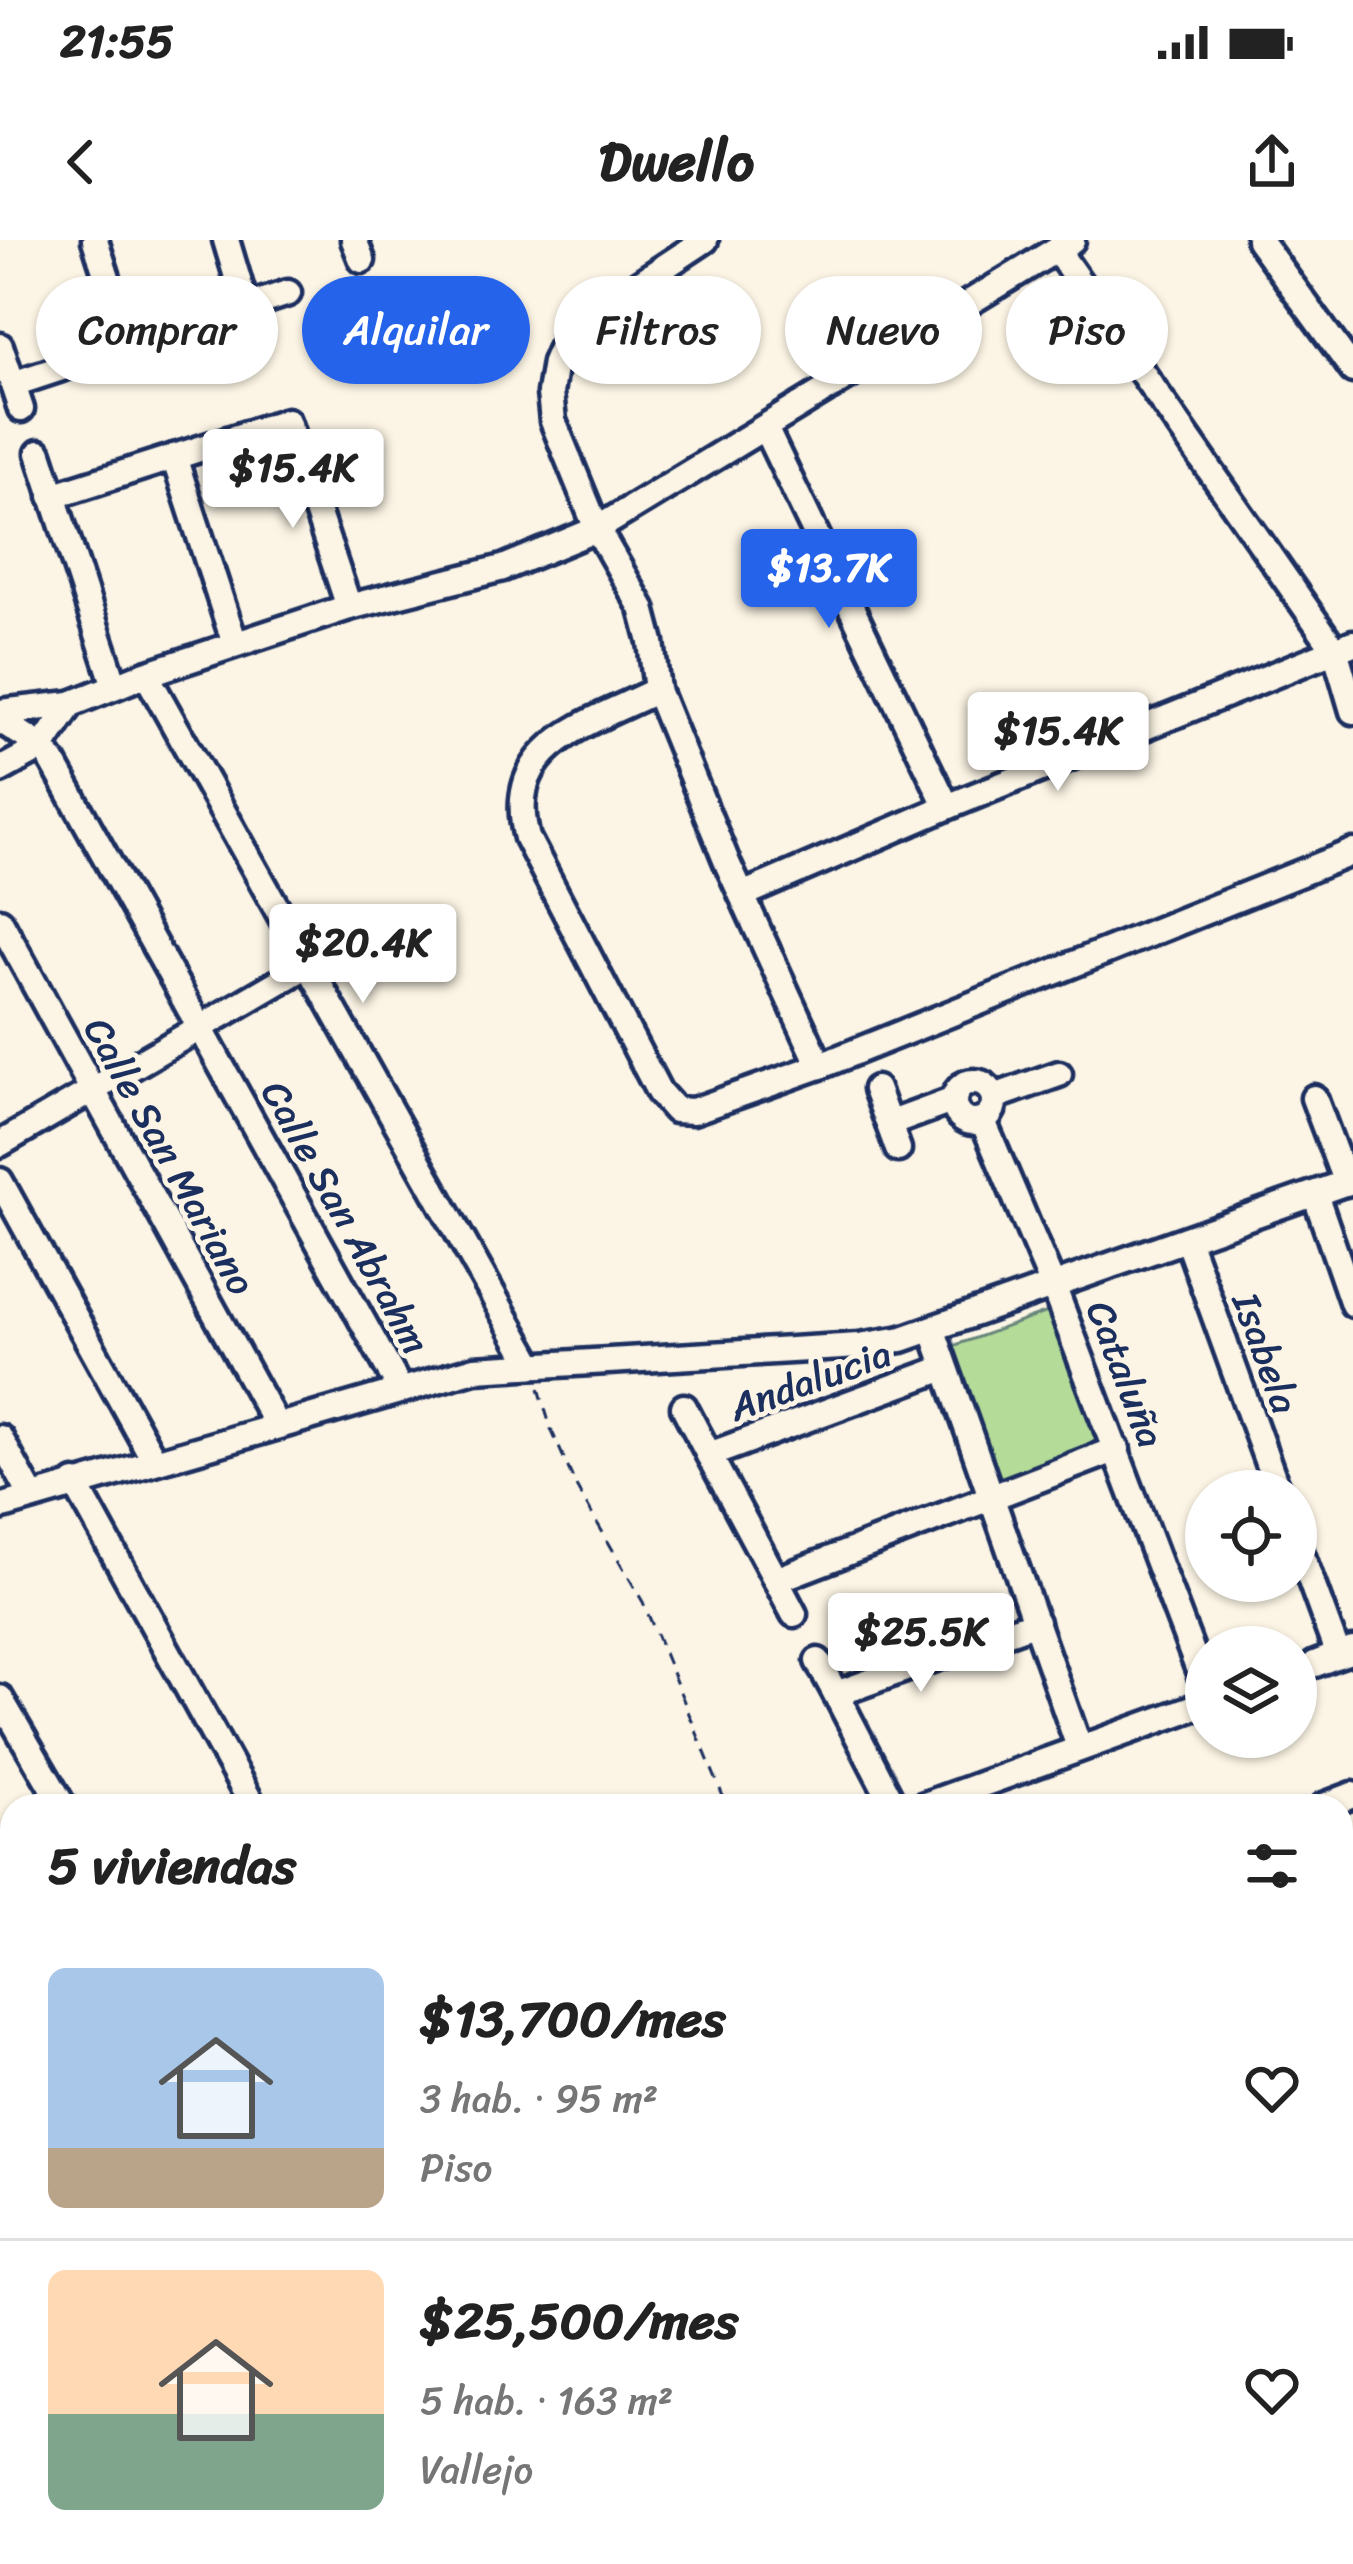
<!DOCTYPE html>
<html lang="es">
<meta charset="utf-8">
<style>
:root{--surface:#fff;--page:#f2f2f2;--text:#222;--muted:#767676;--line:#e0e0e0;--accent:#2563eb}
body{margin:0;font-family:Sriracha,sans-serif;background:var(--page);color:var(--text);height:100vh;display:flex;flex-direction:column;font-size:45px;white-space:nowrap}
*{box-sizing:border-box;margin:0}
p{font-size:39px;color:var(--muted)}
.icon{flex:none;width:66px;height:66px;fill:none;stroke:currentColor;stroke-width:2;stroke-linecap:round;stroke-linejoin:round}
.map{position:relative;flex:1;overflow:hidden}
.side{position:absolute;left:0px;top:1554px;width:1353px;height:771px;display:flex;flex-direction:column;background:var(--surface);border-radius:36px 36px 0 0;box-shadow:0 3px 9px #0004}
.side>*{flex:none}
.top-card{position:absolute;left:36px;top:36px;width:1281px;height:108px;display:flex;gap:24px}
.controls{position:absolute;left:1185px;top:1230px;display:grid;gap:24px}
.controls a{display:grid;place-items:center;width:132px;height:132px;border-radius:50%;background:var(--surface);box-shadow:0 3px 9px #0004;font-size:60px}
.price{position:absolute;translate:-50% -102px;padding:0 27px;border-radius:12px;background:#fff;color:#222;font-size:39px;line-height:78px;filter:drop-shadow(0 3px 6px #0008)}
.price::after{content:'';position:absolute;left:50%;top:72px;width:36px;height:27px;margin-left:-18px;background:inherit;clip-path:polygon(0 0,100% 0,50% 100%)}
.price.active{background:var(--accent);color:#fff}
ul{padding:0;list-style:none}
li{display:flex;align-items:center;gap:36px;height:300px;padding:0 48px}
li+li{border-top:3px solid var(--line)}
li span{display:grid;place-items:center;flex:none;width:336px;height:240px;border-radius:18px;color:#555}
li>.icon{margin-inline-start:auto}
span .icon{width:144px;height:144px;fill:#fffc;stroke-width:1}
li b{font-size:51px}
h2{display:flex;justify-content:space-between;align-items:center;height:144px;padding:0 48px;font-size:51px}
.chip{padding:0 42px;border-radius:54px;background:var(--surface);box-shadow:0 3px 9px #0004;font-size:42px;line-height:108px}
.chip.active{background:var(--accent);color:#fff}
.status{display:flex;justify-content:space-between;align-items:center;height:84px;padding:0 60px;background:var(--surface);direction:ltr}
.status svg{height:33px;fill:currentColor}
header{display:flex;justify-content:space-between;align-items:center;height:156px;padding:0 48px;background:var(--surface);font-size:54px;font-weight:700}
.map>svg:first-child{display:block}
.green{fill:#b4dc98;stroke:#68867b;stroke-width:3}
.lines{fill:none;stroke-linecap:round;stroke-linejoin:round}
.minor-casing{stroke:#1b2f5e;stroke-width:33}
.major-casing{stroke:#1b2f5e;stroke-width:39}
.path{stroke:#1b2f5e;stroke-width:3;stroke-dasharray:12 9;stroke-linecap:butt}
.minor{stroke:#fcf5e5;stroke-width:24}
.major{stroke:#fdde96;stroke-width:30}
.labels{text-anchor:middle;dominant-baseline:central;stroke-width:10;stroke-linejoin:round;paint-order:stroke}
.street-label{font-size:39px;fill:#1b2f5e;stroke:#fcf5e5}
</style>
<div class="status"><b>21:55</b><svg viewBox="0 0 49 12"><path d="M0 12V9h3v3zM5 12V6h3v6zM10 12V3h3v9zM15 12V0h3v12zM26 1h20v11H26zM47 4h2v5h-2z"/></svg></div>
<header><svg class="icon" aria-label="back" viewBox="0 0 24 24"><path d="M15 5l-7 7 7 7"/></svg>Dwello<svg class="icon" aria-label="share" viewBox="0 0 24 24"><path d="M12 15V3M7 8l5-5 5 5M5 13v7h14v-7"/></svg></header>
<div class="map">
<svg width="1353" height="2324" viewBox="0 0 1353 2324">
<rect width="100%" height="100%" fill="#fcf5e5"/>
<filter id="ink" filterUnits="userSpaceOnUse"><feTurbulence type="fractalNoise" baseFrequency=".00833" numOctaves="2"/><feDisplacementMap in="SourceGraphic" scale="24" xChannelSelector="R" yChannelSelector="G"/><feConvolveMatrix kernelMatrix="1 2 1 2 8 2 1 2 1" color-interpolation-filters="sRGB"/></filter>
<g filter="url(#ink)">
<path class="green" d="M1056,1069l51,134 -107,36 -47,-133z"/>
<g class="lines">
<g class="minor-casing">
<g id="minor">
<path d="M95,0l34,106"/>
<path d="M226,0l20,67"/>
<path d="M354,0l8,20"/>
<path d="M705,0l-136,90 -14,32 -5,31 3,28 44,108 45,79 9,34 6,48 71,175 92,201"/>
<path d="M1259,0l94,130"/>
<path d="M1057,10l278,400 18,61"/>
<path d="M0,106l21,63"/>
<path d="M13,144l275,-91"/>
<path d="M765,188l182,379"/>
<path d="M39,213l76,233"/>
<path d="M174,217l61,187"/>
<path d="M52,256l235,-75 62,186"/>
<path d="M146,434l386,691"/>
<path d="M657,450c-69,35 -155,54 -130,148l132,254 16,18 18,1 127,-45 533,-214"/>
<path d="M0,472l71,-8 75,-30 203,-67 154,-39 94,-39 475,-289"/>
<path d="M0,480l42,27 11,15 347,627"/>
<path d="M0,530l42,-23 29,-43"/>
<path d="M742,655l205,-88 406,-164"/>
<path d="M0,681l277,505"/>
<circle cx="974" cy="862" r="20"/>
<path d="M876,849l22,60"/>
<path d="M994,857l65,-23"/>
<path d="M1314,858l32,85"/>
<path d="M983,881l71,167 152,401"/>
<path d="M889,884l65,-24"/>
<path d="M0,904l306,-178"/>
<path d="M0,941l154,279"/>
<path d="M1315,954l38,110"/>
<path d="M1187,999l91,252"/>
<path d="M933,1091l146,416"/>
<path d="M945,1128l-236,87 67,125 341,-131"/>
<path d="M684,1167l25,48"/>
<path d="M0,1198l32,59"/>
<path d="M75,1243l178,323"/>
<path d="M0,1267l475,-138 384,-23 43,-7 451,-159"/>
<path d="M1296,1300l42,115 15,-5"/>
<path d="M776,1340l18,34"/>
<path d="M818,1421l18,33"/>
<path d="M1315,1424l23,-9"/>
<path d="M0,1458l63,108"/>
<path d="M894,1566l-58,-112 200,-72"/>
<path d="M922,1566l284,-103"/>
<path d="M1324,1566l29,-11"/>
<path d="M1341,1698l12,17"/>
<path d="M0,1832l12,-2"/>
<path d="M1341,1932l12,17"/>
<path d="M1341,2158l12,17"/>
<path d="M438,2313l7,11"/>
<path d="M539,2313l7,11"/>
<path d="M687,2313l6,11"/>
<path d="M838,2313l6,11"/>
<path d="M978,2313l6,11"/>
<path d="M1134,2313l3,11"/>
<path d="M1270,2313l4,11"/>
<path d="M614,2324l20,-11"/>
<path d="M1079,2324l35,-11"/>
</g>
</g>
<g class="major-casing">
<g id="major">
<path d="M0,2150l12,19"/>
<path d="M0,2222l12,19"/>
<path d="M57,2313l7,11"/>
<path d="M102,2313l7,11"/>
</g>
</g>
<path class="path" d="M539,1148l12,41 26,59 66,114 84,204"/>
<use href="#minor" class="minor"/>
<use href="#major" class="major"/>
</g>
</g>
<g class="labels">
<g class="street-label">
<text transform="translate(170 916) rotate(61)">Calle San Mariano</text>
<text transform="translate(346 977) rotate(61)">Calle San Abrahm</text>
<text transform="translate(1266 1113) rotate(70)">Isabela</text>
<text transform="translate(1126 1134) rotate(69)">Cataluña</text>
<text transform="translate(810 1140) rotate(-20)">Andalucia</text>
</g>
</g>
</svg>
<div class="controls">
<a><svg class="icon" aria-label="locate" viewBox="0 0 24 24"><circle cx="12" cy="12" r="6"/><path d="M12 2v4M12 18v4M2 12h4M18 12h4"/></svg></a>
<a><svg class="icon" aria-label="layers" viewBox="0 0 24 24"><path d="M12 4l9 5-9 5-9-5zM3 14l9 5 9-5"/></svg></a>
</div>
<b class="price" style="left:293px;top:291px">$15.4K</b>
<b class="price active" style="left:829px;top:391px">$13.7K</b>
<b class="price" style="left:1058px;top:554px">$15.4K</b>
<b class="price" style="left:363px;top:766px">$20.4K</b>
<b class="price" style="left:921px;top:1455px">$25.5K</b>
<div class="top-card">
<a class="chip">Comprar</a>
<a class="chip active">Alquilar</a>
<a class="chip">Filtros</a>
<a class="chip">Nuevo</a>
<a class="chip">Piso</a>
</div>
<section class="side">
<h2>5 viviendas<svg class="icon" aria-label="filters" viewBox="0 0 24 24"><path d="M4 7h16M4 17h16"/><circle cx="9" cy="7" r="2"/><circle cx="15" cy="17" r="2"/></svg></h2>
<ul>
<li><span style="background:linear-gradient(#a9c7e8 75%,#b9a48a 0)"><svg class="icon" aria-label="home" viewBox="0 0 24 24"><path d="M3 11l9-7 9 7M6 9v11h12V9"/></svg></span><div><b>$13,700/mes</b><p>3 hab. · 95 m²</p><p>Piso</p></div><svg class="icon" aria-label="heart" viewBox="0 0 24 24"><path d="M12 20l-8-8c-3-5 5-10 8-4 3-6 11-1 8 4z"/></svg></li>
<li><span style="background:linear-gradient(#ffd9b3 60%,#7fa58c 0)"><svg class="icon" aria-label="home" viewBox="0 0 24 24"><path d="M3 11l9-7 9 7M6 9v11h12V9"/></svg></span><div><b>$25,500/mes</b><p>5 hab. · 163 m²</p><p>Vallejo</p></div><svg class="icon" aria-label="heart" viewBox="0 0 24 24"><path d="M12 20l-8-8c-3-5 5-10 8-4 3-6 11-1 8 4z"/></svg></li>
</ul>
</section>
</div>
